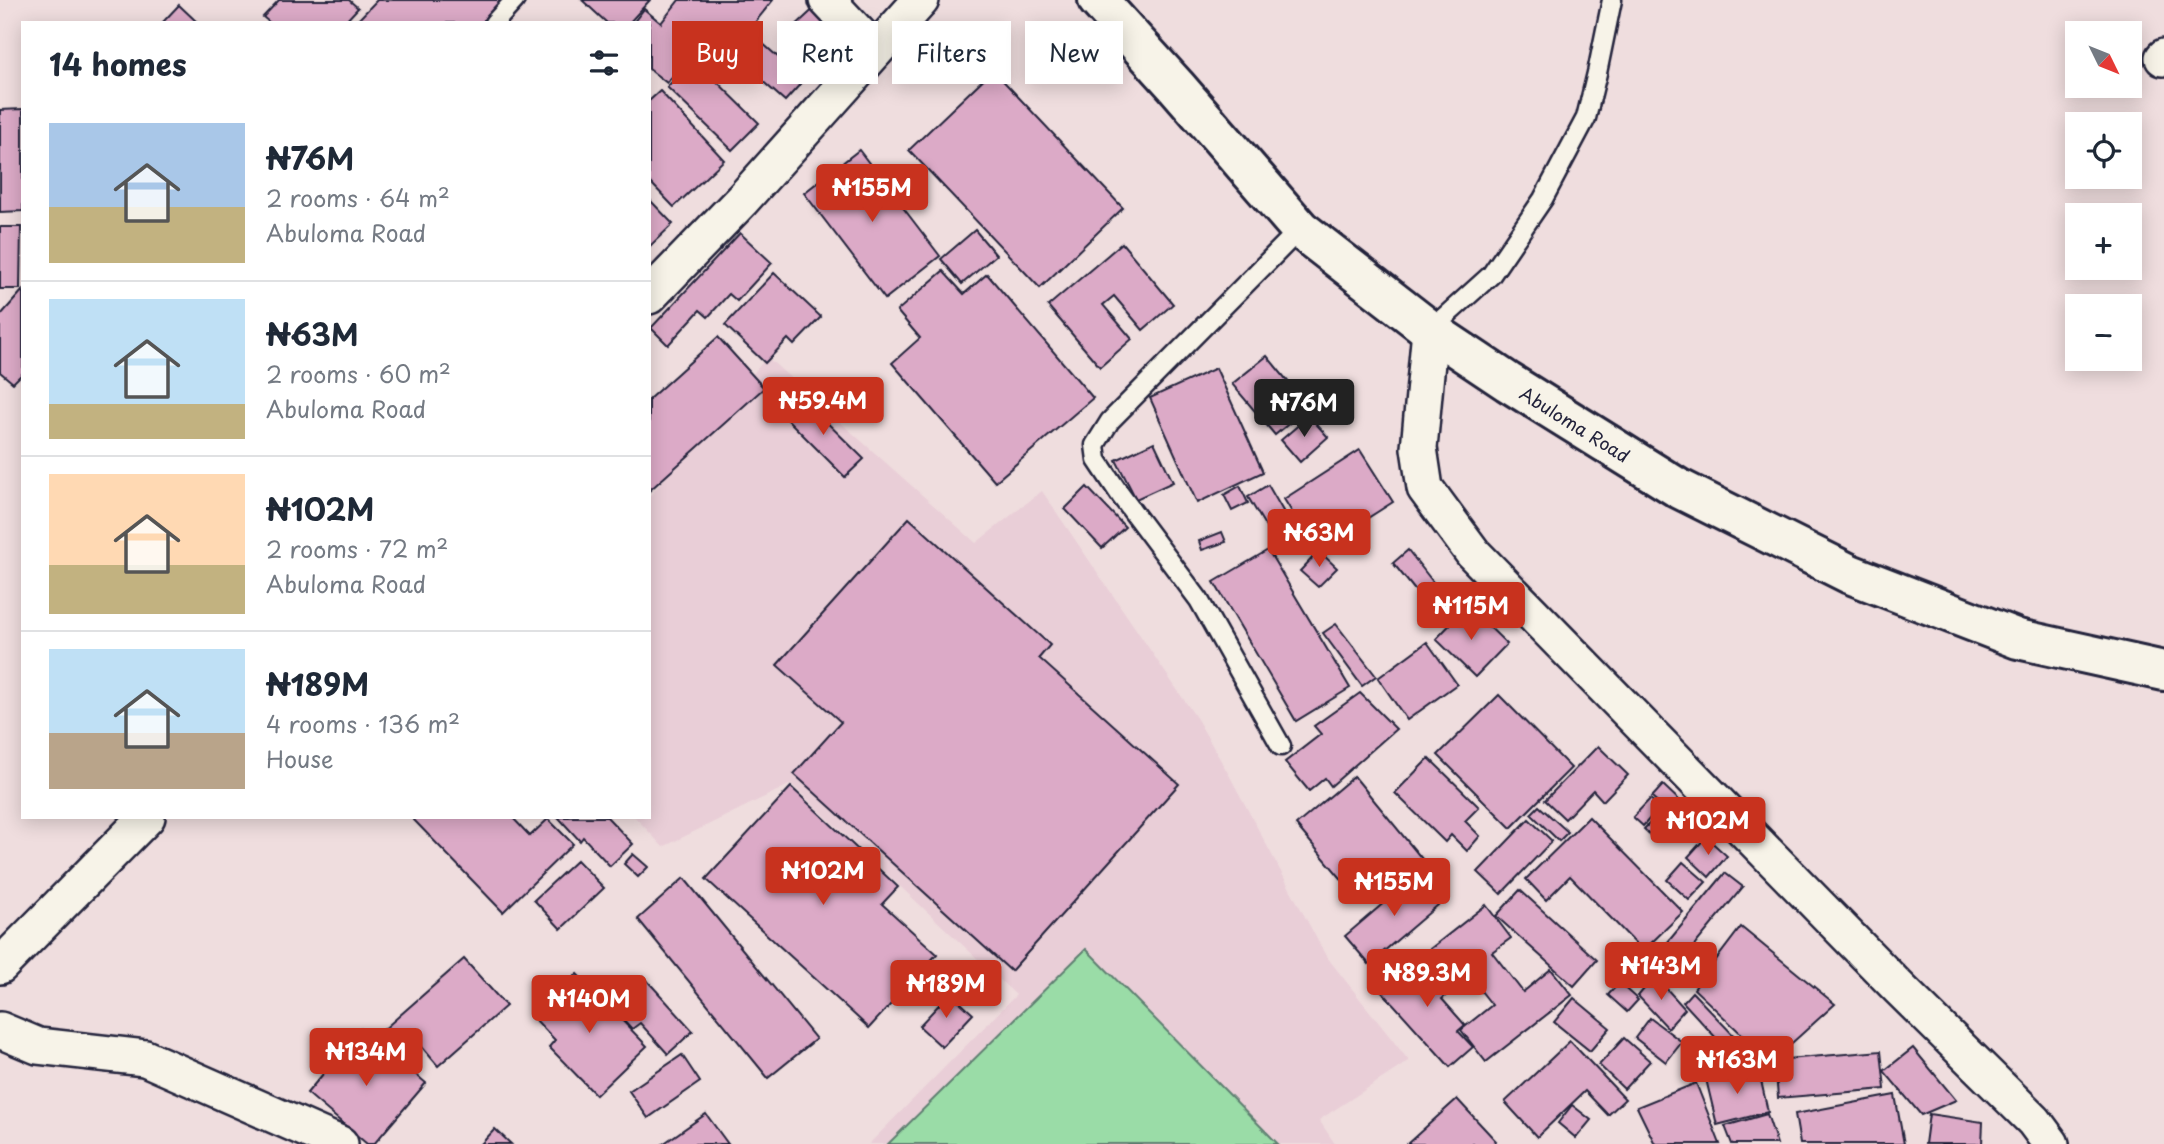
<!DOCTYPE html>
<meta charset="utf-8">
<style>
:root{--surface:#fff;--page:#f2f2f3;--text:#1f2937;--muted:#747a83;--line:#e0e1e3;--accent:#c8321e}
body{margin:0;font-family:"Playpen Sans",sans-serif;background:var(--page);color:var(--text);height:100vh;display:flex;flex-direction:column;font-size:26px;white-space:nowrap}
*{box-sizing:border-box;margin:0}
p{font-size:23px;color:var(--muted)}
.icon{flex:none;width:38px;height:38px;fill:none;stroke:currentColor;stroke-width:2;stroke-linecap:round;stroke-linejoin:round}
.map{position:relative;flex:1;overflow:hidden}
.drawer{position:absolute;left:21px;top:21px;width:630px;height:798px;display:flex;flex-direction:column;background:var(--surface);border-radius:0px;box-shadow:0 4px 18px #0003}
.drawer>*{flex:none}
.hud{position:absolute;left:672px;top:21px;width:665px;height:63px;display:flex;gap:14px}
.needle{width:46px;rotate:133deg}
.tools{position:absolute;left:2065px;top:21px;display:grid;gap:14px}
.tools a{display:grid;place-items:center;width:77px;height:77px;border-radius:0px;background:var(--surface);box-shadow:0 4px 18px #0003;font-size:35px}
.price{position:absolute;translate:-50% -60px;padding:0 16px;border-radius:7px;background:var(--accent);color:#fff;font-size:23px;line-height:46px;filter:drop-shadow(0 2px 4px #0008)}
.price::after{content:'';position:absolute;left:50%;top:42px;width:21px;height:16px;margin-left:-10px;background:inherit;clip-path:polygon(0 0,100% 0,50% 100%)}
.price.on{background:#222;color:#fff}
ul{padding:0;list-style:none}
li{display:flex;align-items:center;gap:21px;height:175px;padding:0 28px}
li+li{border-top:2px solid var(--line)}
li span{display:grid;place-items:center;flex:none;width:196px;height:140px;border-radius:0px;color:#555}
li>.icon{margin-inline-start:auto}
span .icon{width:84px;height:84px;fill:#fffc;stroke-width:1}
li b{font-size:30px}
h2{display:flex;justify-content:space-between;align-items:center;height:84px;padding:0 28px;font-size:30px}
.tag{padding:0 24px;border-radius:0px;background:var(--surface);box-shadow:0 4px 18px #0003;font-size:24px;line-height:63px}
.tag.on{background:var(--accent);color:#fff}
.map>svg:first-child{display:block}
.built{fill:#e9ced7}
.green{fill:#9adca7;stroke:#5e7f71;stroke-width:2}
.building{fill:#dcaac7;stroke:#22223b;stroke-width:2}
.lines{fill:none;stroke-linecap:round;stroke-linejoin:round}
.lane-casing{stroke:#22223b;stroke-width:23}
.street-casing{stroke:#22223b;stroke-width:40}
.secondary-casing{stroke:#22223b;stroke-width:44}
.lane{stroke:#f7f3e8;stroke-width:18}
.street{stroke:#f7f3e8;stroke-width:35}
.secondary{stroke:#f7f3e8;stroke-width:38}
.labels{text-anchor:middle;dominant-baseline:central;stroke-width:6;stroke-linejoin:round;paint-order:stroke}
.street-label{font-size:18px;fill:#22223b;stroke:#f7f3e8}
</style>
<div class="map">
<svg width="2164" height="1144" viewBox="0 0 2164 1144">
<rect width="100%" height="100%" fill="#efddde"/>
<filter id="ink" filterUnits="userSpaceOnUse"><feTurbulence type="fractalNoise" baseFrequency=".0143" numOctaves="2"/><feDisplacementMap in="SourceGraphic" scale="14" xChannelSelector="R" yChannelSelector="G"/><feConvolveMatrix kernelMatrix="1 2 1 2 8 2 1 2 1" color-interpolation-filters="sRGB"/></filter>
<g filter="url(#ink)">
<path class="built" d="M767,357l209,186 66,-52 155,228 31,54 98,183 83,105 -90,59 16,24h-466l147,-149 -225,-211 -128,63 -28,-30h14v-320z"/>
<path class="green" d="M1086,949l192,195h-390z"/>
<g class="building">
<path d="M279,0h70l9,8 -14,15h-74l-7,-6z"/>
<path d="M377,0h126l2,1 -20,22h-126l-2,-2z"/>
<path d="M582,0h68l-21,23h-22z"/>
<path d="M679,0h94l-57,71 -30,-24 -7,9 6,5 -18,22 -18,-14v-46h-16l11,-14 17,14z"/>
<path d="M819,4l36,39 -25,23 -37,-38z"/>
<path d="M179,5l19,18h-36z"/>
<path d="M761,42l43,38 -19,21 -43,-38z"/>
<path d="M694,59l65,64 -27,27 -65,-63z"/>
<path d="M993,70l130,138 -83,80 -131,-138z"/>
<path d="M660,91l64,69 -50,47 -25,-26v-80z"/>
<path d="M23,109v102l-23,1v-102z"/>
<path d="M859,150l81,106 -55,43 -81,-106z"/>
<path d="M649,199l24,25 -24,23z"/>
<path d="M0,227h21l-1,62h-20z"/>
<path d="M975,230l21,25 -34,29 -21,-25z"/>
<path d="M740,233l32,30 -35,38 -8,-7 -21,23 -8,-7 -32,35 -17,-17z"/>
<path d="M1122,243l51,61 -30,26 -29,-34 -11,9 29,34 -32,28 -52,-61z"/>
<path d="M943,271l21,23 23,-20 106,124 -98,84 -103,-119 28,-25 -23,-27z"/>
<path d="M774,273l47,44 -27,28 -6,-6 -23,24 -40,-38z"/>
<path d="M23,290v83l-10,10 -13,-11v-56z"/>
<path d="M718,337l46,51 -115,103v-92z"/>
<path d="M1267,356l42,51 -34,28 -43,-51z"/>
<path d="M1216,368l47,104 -66,31 -47,-105z"/>
<path d="M801,397l63,62 -19,18 -62,-62z"/>
<path d="M1309,416l19,21 -28,25 -19,-22z"/>
<path d="M1154,442l19,40 -37,17 -20,-39z"/>
<path d="M1360,450l33,52 -77,49 -32,-52z"/>
<path d="M1268,485l19,33 -20,11 -19,-32z"/>
<path d="M1240,486l8,17 -16,8 -8,-16z"/>
<path d="M1087,487l38,40 -23,21 -37,-39z"/>
<path d="M909,518l141,127 -11,13 140,126 -168,187 -217,-197 47,-52 -64,-57z"/>
<path d="M1222,532l4,10 -24,8 -3,-9z"/>
<path d="M1268,550l82,138 -54,33 -82,-139z"/>
<path d="M1408,550l25,32 -15,12 -25,-31z"/>
<path d="M1319,551l18,17 -19,19 -18,-16z"/>
<path d="M1468,606l39,38 -32,33 -39,-38z"/>
<path d="M1336,624l40,52 -14,10 -39,-53z"/>
<path d="M1427,642l30,42 -50,36 -29,-42z"/>
<path d="M1360,693l36,36 -65,57 -6,-8 -16,13 -24,-29 36,-28 -7,-8z"/>
<path d="M1499,695l72,73 -60,60 -73,-73z"/>
<path d="M1598,746l30,29 -25,26 -10,-11 -28,29 -20,-19z"/>
<path d="M1429,758l50,49 -14,14 15,15 -13,15 -16,-16 -6,7 -50,-49z"/>
<path d="M1354,776l69,84 -62,42 -65,-77z"/>
<path d="M1663,785l19,18 -11,11 -19,-17z"/>
<path d="M791,787l107,100 -16,17 55,50 -68,74 -163,-149z"/>
<path d="M1650,799l10,8 -17,19 -10,-9z"/>
<path d="M1539,806l29,26 -9,9 -28,-27z"/>
<path d="M1661,812l11,10 -16,18 -12,-11z"/>
<path d="M411,817h101l18,19 18,-17 25,25 -70,68z"/>
<path d="M558,817h49l26,27 -23,22 -27,-29 -3,4z"/>
<path d="M1589,817l94,95 -40,39 -73,-75 -24,24 -20,-21z"/>
<path d="M1529,819l23,22 -51,53 -23,-22z"/>
<path d="M1706,837l21,19 -18,21 -21,-20z"/>
<path d="M633,854l15,13 -10,10 -14,-13z"/>
<path d="M577,860l27,28 -43,41 -27,-29z"/>
<path d="M1683,862l23,20 -17,18 -22,-20z"/>
<path d="M1420,872l24,28 -75,64 -24,-28z"/>
<path d="M1725,873l18,14 -78,94 -17,-15z"/>
<path d="M684,878l132,161 -48,39 -130,-159z"/>
<path d="M1520,890l77,70 -23,26 -78,-70z"/>
<path d="M1486,905l25,33 -19,14 31,40 28,-23 21,26 -86,67 -25,-32 31,-25 -30,-38 -16,12 -21,-26z"/>
<path d="M1741,927l94,77 -64,58 -77,-73z"/>
<path d="M1415,955l34,38 -7,6 23,26 -7,6 15,16 -23,20 -71,-79z"/>
<path d="M464,959l42,47 -68,60 -16,-19 -14,13 -26,-29z"/>
<path d="M577,974l70,72 -51,49 -47,-48 6,-7 -22,-23z"/>
<path d="M643,976l50,55 -25,23 -28,-31 -8,6 -21,-23z"/>
<path d="M1655,976l30,33 -17,19 -30,-32z"/>
<path d="M1619,983l19,17 -11,12 -19,-17z"/>
<path d="M1692,992l48,50 -11,10 -46,-50z"/>
<path d="M950,993l23,21 -31,33 -23,-21z"/>
<path d="M1574,998l36,30 -20,23 -36,-29z"/>
<path d="M1650,1018l32,24 -16,20 -31,-24z"/>
<path d="M361,1029l65,54 -52,61h-7l-60,-51z"/>
<path d="M1624,1038l26,23 -26,28 -25,-24z"/>
<path d="M1570,1041l55,58 -17,16 -23,-24 -48,46 -32,-35z"/>
<path d="M1913,1048l43,52 -35,15 -37,-44z"/>
<path d="M1881,1051l4,38 -107,9 -3,-38z"/>
<path d="M682,1055l18,27 -52,36 -19,-27z"/>
<path d="M1758,1067l10,45 -51,13 -11,-46z"/>
<path d="M1696,1083l24,61h-65l-18,-37z"/>
<path d="M1895,1095l9,49h-104l-5,-30z"/>
<path d="M1457,1099l39,42 -3,3h-86z"/>
<path d="M1572,1105l19,15 -15,18 -18,-15z"/>
<path d="M706,1114l22,30h-65z"/>
<path d="M1767,1114l10,30h-45l-7,-18z"/>
<path d="M1929,1114l54,8 -1,22h-57z"/>
<path d="M495,1129l16,15h-30z"/>
</g>
<g class="lines">
<g class="lane-casing">
<g id="lane">
<path d="M494,23l21,-23"/>
<path d="M1430,330l61,-55 52,-76 43,-81 11,-45 15,-73"/>
<path d="M1281,746l-82,-146 -78,-104 -24,-36 -2,-15 15,-24 190,-192"/>
</g>
</g>
<g class="street-casing">
<g id="street">
<path d="M827,0l48,51"/>
<path d="M2163,58l1,-1"/>
<path d="M649,296l93,-96 179,-200"/>
<path d="M1430,330l-11,118 6,40 48,65 426,435 135,133 17,23"/>
<path d="M0,966l147,-149"/>
<path d="M0,1030l38,16 107,12 195,86"/>
</g>
</g>
<g class="secondary-casing">
<path id="secondary" d="M1098,0l78,86 124,143 130,101 78,52 170,106 172,86 168,65 146,32"/>
</g>
<use href="#lane" class="lane"/>
<use href="#street" class="street"/>
<use href="#secondary" class="secondary"/>
</g>
</g>
<g class="labels">
<g class="street-label">
<text transform="translate(1575 424) rotate(32)">Abuloma Road</text>
</g>
</g>
</svg>
<div class="tools">
<a><svg class="needle" viewBox="-14 -14 28 28"><path d="M0-13l5 13h-10z" fill="#e53935"/><path d="M0 13l5-13h-10z" fill="#747a83"/></svg></a>
<a><svg class="icon" aria-label="locate" viewBox="0 0 24 24"><circle cx="12" cy="12" r="6"/><path d="M12 2v4M12 18v4M2 12h4M18 12h4"/></svg></a>
<a>+</a>
<a>−</a>
</div>
<b class="price" style="left:872px;top:224px">₦155M</b>
<b class="price" style="left:823px;top:437px">₦59.4M</b>
<b class="price on" style="left:1304px;top:439px">₦76M</b>
<b class="price" style="left:1319px;top:569px">₦63M</b>
<b class="price" style="left:1471px;top:642px">₦115M</b>
<b class="price" style="left:1708px;top:857px">₦102M</b>
<b class="price" style="left:823px;top:907px">₦102M</b>
<b class="price" style="left:1394px;top:918px">₦155M</b>
<b class="price" style="left:1661px;top:1002px">₦143M</b>
<b class="price" style="left:1427px;top:1009px">₦89.3M</b>
<b class="price" style="left:946px;top:1020px">₦189M</b>
<b class="price" style="left:589px;top:1035px">₦140M</b>
<b class="price" style="left:366px;top:1088px">₦134M</b>
<b class="price" style="left:1737px;top:1096px">₦163M</b>
<div class="hud">
<a class="tag on">Buy</a>
<a class="tag">Rent</a>
<a class="tag">Filters</a>
<a class="tag">New</a>
</div>
<section class="drawer">
<h2>14 homes<svg class="icon" aria-label="filters" viewBox="0 0 24 24"><path d="M4 7h16M4 17h16"/><circle cx="9" cy="7" r="2"/><circle cx="15" cy="17" r="2"/></svg></h2>
<ul>
<li><span style="background:linear-gradient(#a9c7e8 60%,#c2b280 0)"><svg class="icon" aria-label="home" viewBox="0 0 24 24"><path d="M3 11l9-7 9 7M6 9v11h12V9"/></svg></span><div><b>₦76M</b><p>2 rooms · 64 m²</p><p>Abuloma Road</p></div></li>
<li><span style="background:linear-gradient(#bfe0f5 75%,#c2b280 0)"><svg class="icon" aria-label="home" viewBox="0 0 24 24"><path d="M3 11l9-7 9 7M6 9v11h12V9"/></svg></span><div><b>₦63M</b><p>2 rooms · 60 m²</p><p>Abuloma Road</p></div></li>
<li><span style="background:linear-gradient(#ffd9b3 65%,#c2b280 0)"><svg class="icon" aria-label="home" viewBox="0 0 24 24"><path d="M3 11l9-7 9 7M6 9v11h12V9"/></svg></span><div><b>₦102M</b><p>2 rooms · 72 m²</p><p>Abuloma Road</p></div></li>
<li><span style="background:linear-gradient(#bfe0f5 60%,#b9a48a 0)"><svg class="icon" aria-label="home" viewBox="0 0 24 24"><path d="M3 11l9-7 9 7M6 9v11h12V9"/></svg></span><div><b>₦189M</b><p>4 rooms · 136 m²</p><p>House</p></div></li>
</ul>
</section>
</div>
